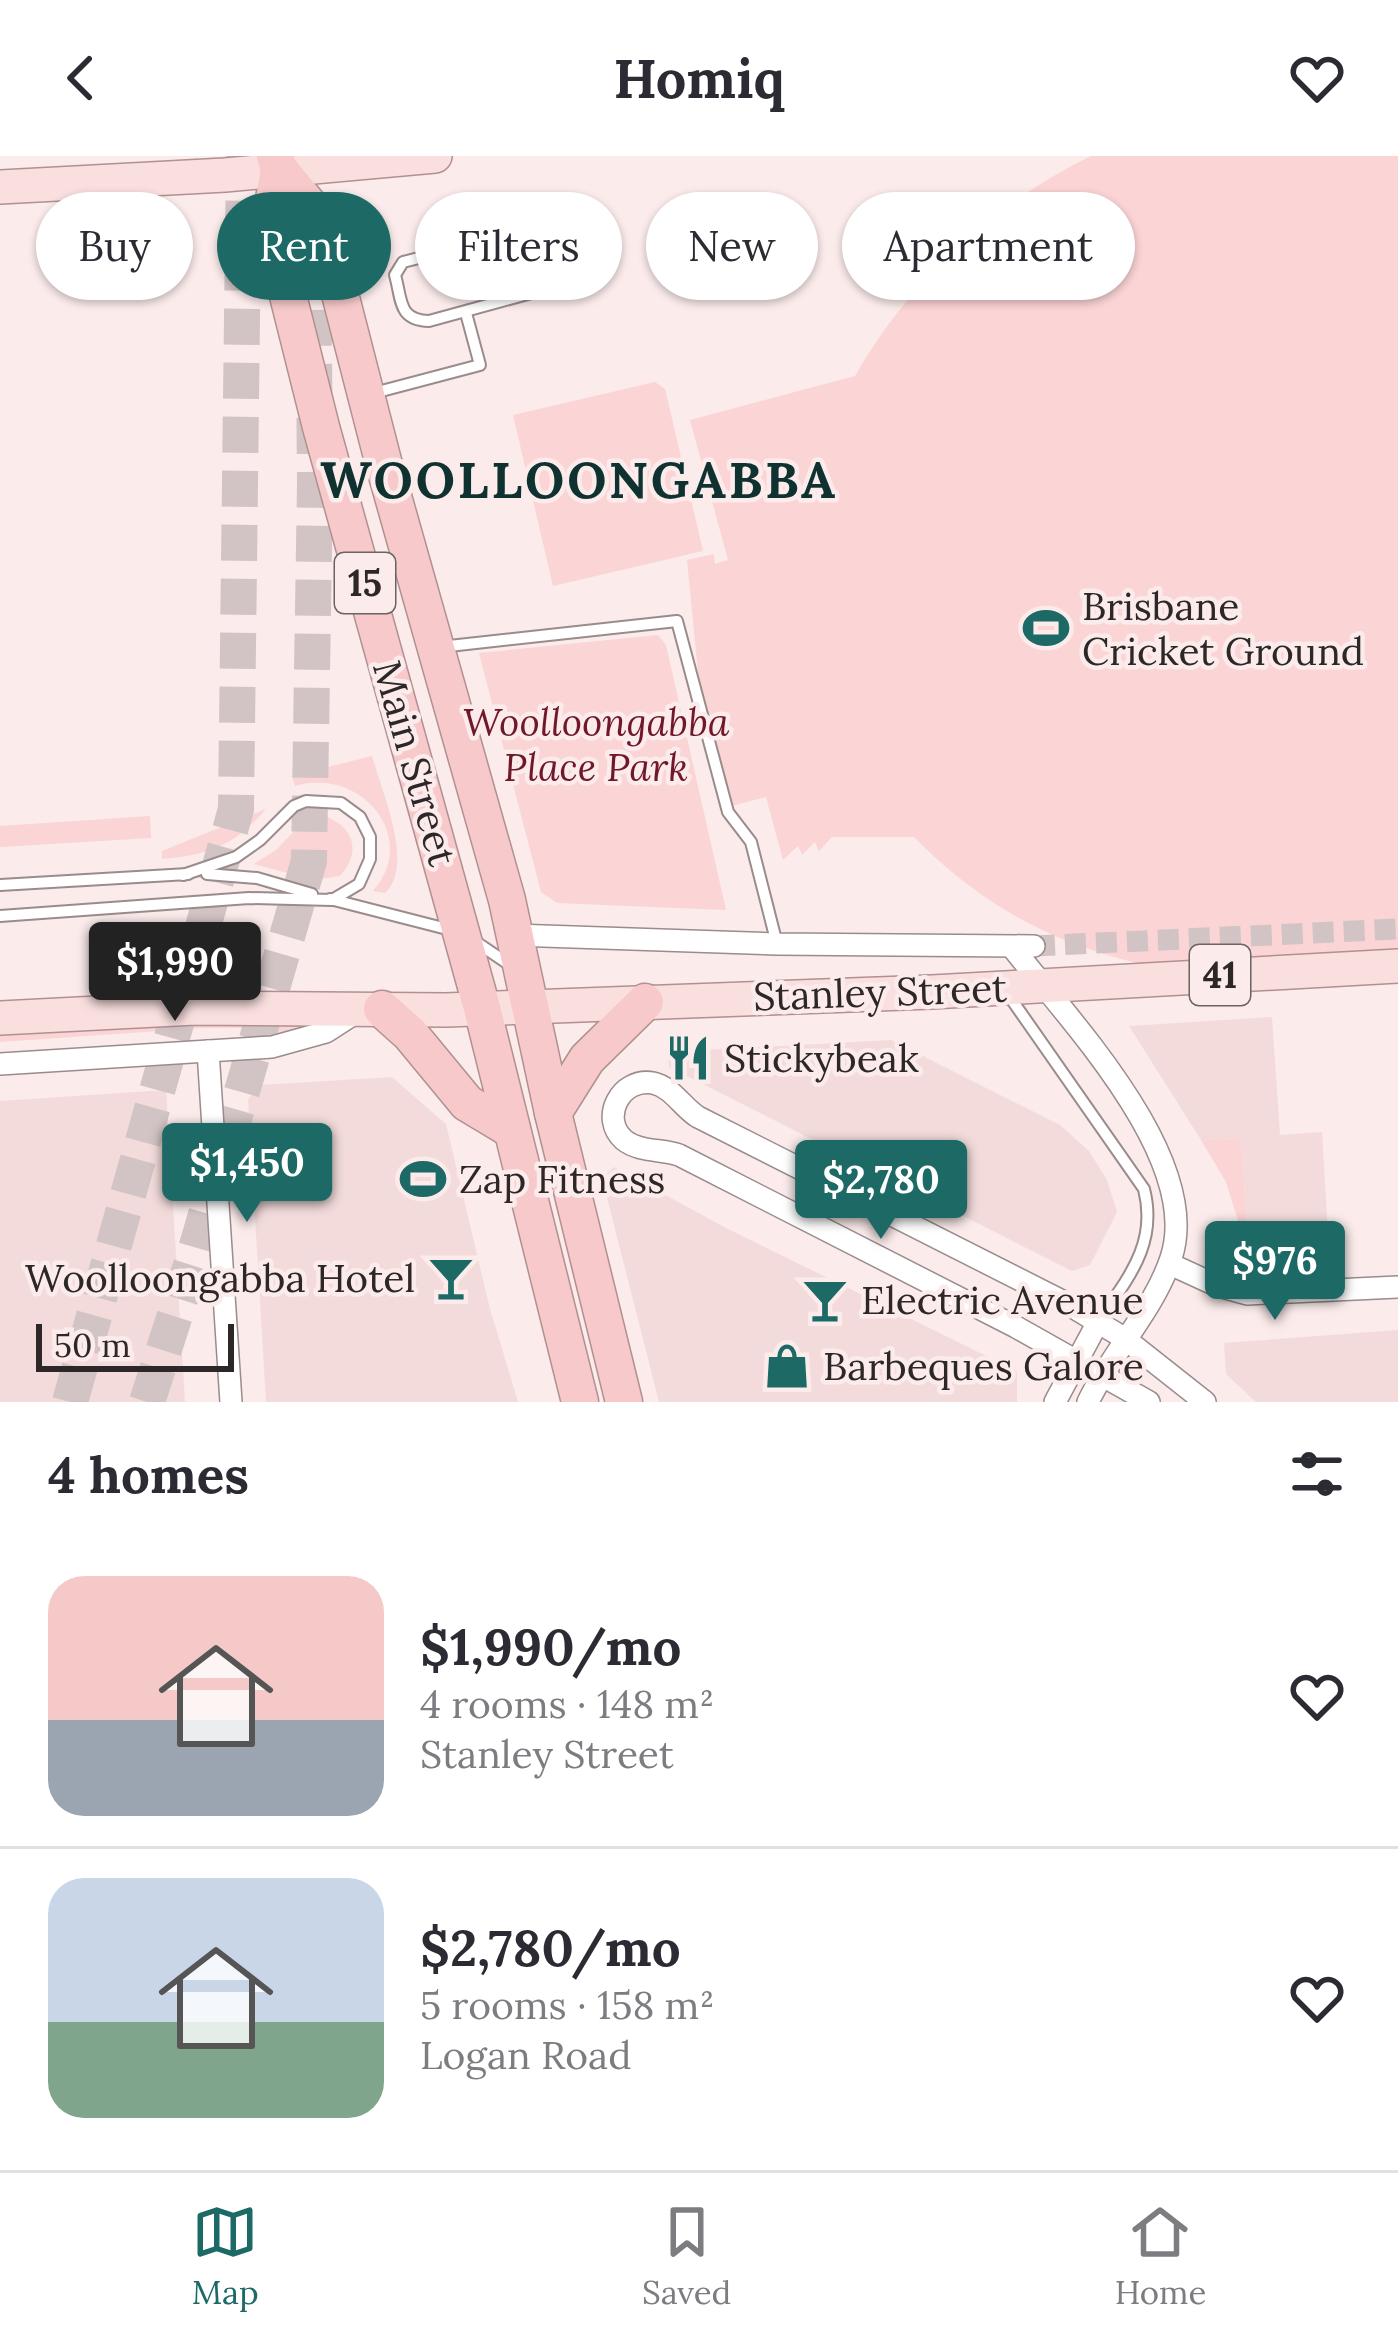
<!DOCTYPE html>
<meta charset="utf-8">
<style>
:root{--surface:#fff;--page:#f7f7f7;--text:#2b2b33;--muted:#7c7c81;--line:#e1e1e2;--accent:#1c6966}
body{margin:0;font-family:Lora,serif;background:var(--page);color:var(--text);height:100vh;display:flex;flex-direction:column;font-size:45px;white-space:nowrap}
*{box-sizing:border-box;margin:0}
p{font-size:39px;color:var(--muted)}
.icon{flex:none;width:66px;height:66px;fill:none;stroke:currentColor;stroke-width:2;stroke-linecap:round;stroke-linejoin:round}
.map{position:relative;height:1246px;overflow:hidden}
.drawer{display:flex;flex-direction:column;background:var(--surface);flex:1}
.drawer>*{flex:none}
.guide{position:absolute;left:36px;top:36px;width:1326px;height:108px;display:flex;gap:24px}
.scale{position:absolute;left:36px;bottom:30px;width:198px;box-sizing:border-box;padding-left:12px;border:6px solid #2d2727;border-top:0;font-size:33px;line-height:42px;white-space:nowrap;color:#2d2727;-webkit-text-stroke:9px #fbebeb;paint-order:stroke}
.price{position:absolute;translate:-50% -102px;padding:0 27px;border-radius:12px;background:var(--accent);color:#fff;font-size:39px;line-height:78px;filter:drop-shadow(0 3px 6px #0008)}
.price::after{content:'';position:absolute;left:50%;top:72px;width:36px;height:27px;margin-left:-18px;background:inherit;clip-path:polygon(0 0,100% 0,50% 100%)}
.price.on{background:#222;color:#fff}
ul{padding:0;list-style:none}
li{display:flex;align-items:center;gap:36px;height:300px;padding:0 48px}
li+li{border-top:3px solid var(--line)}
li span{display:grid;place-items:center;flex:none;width:336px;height:240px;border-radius:36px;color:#555}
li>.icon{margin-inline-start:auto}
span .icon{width:144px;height:144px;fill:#fffc;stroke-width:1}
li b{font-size:51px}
h2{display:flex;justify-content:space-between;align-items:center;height:144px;padding:0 48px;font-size:51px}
.pill{padding:0 42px;border-radius:54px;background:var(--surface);box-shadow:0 3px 9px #0004;font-size:42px;line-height:108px}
.pill.on{background:var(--accent);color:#fff}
header{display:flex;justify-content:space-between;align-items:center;height:156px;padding:0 48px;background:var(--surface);font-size:54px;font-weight:700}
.tab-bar{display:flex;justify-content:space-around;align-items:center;height:168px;border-top:3px solid var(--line);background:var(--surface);font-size:33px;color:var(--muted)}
.tab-bar a{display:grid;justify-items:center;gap:6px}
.tab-bar .on{color:var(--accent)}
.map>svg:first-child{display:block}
.built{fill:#f3dbdb}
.green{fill:#fbd4d5}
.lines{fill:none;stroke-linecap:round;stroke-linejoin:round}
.street-tunnel{stroke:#d2c4c4;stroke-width:21;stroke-dasharray:21 10;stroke-linecap:butt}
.highway-tunnel{stroke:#d2c4c4;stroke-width:36;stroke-dasharray:36 18;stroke-linecap:butt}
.lane-casing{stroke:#9a8c8c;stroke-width:14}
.street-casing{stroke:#9a8c8c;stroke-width:24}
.primary-casing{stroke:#b09091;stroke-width:36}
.highway-casing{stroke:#b09091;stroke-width:39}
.lane{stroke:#fff;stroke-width:10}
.street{stroke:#fff;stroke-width:21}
.primary{stroke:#fadfdf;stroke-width:33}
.highway{stroke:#f7c9ca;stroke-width:36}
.labels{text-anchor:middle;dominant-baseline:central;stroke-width:9;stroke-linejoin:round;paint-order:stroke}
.shield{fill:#fbebeb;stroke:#6b6262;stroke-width:3}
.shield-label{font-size:36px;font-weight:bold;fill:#2d2727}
.poi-label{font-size:39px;fill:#2d2727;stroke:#fbebeb;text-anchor:start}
.park-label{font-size:39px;font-style:italic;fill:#711828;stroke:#fbebeb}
.street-label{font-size:39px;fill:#2d2727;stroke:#fbebeb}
.district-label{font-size:51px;font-weight:bold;letter-spacing:3px;fill:#0f3231;stroke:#fbebeb}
</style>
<header><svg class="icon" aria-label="back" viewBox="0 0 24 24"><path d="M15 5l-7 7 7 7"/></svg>Homiq<svg class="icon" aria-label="heart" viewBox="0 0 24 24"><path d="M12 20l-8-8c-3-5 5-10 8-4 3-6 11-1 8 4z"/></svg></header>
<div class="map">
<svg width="1398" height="1246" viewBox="0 0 1398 1246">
<rect width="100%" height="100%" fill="#fbebeb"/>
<g class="built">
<path d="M1272,861l8,118 42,-3 7,119 -80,5 -8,-118 -40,2 -72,-114z"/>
<path d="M891,884l169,85 29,26 18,29 10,32 -27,53 -18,6 -403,-204 -1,-15z"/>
<path d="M392,921l54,47 44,185 28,93h-252l-18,-303 13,-14z"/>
<path d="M166,934l19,312h-185v-301z"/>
<path d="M614,1011l112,61 291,143v31h-358l-57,-224z"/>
<path d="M1398,1174v72h-142l-30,-28 -2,-31z"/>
</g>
<g class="green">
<path d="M1091,0h307v792c-39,12 -77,14 -118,16 -32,3 -69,11 -101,6 -103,-13 -193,-59 -265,-133h-82l-13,14 -4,-9 -13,13 -4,-9 -15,14 -17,-63 -35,9 -31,-114 -13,-132 27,-6 1,10 13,-4 -38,-140 165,-44c53,-93 135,-171 236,-220z"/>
<path d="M655,226l10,7 38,162 -150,35 -40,-171z"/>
<path d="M658,479l8,10 60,265 -169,-7 -16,-11 -62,-239z"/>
<path d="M372,600c10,36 43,109 13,137l-12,-2c48,-55 -14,-125 -78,-105l-3,-10z"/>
<path d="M266,653c-29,35 -59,47 -104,50v-8z"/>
<path d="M150,660l1,22 -151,9v-21z"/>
<path d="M327,661c28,11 34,37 13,59l-26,4 -60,-16 22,-14 28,-29z"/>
<path d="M202,868l114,1 -43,14 -30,-11h-40l-203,14v-7z"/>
<path d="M1241,982l8,118 -23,-74 -25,-42z"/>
</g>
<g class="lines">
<path class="street-tunnel" d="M1034,790l364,-17"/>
<g class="highway-tunnel">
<path d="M70,1246l166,-593 8,-653"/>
<path d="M147,1246l47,-146 115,-395 6,-377 -2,-270"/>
</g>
<g class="lane-casing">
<g id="lane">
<path d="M571,64c28,1 30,23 33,47l-7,8 -168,46c-31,-1 -27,-21 -34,-46l8,-13z"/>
<path d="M370,238l110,-29 -14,-52"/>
<path d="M440,491l237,-26 51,191 23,30 26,102"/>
<path d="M207,718l50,4 55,16"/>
<path d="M0,729l188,-11"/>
<path d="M330,743l121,31"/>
<path d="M0,760l249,-18 83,2 27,-16 11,-25v-22l-10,-20 -19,-14 -35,-2 -12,5 -34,34 -24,17 -53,18"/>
<path d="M473,784l40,27"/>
<path d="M1007,837l137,196c14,55 -16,89 -46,133"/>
</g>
</g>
<g class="street-casing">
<g id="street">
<path d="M514,779l263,9 257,2"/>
<path d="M1012,791c57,73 192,213 159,311 -17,52 -60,95 -83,144"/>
<path d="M208,895l23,351"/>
<path d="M0,908l272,-17 54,-15 31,-20"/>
<path d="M1170,1108l48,22 29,8 151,-7"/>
<path d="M1055,1246l43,-80"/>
<path d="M1149,1246l-133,-75 -337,-172c-17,-6 -40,-3 -55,-15 -25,-22 -3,-63 29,-57 19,4 30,25 45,34l368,186 58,35 81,64"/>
</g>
</g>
<g class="primary-casing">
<g id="primary">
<path d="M0,31l225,-12 210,-19"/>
<path d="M0,862l195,-10 251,2 486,-18 466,-26"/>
</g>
</g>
<g class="highway-casing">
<g id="highway">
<path d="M275,0l4,13 42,51 62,241 124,439 46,213 71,289"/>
<path d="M279,13l-9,55 51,203 161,581 98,394"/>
<path d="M382,853l28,25 57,69 45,27"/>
<path d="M553,957l34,-54 58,-57"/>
</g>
</g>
<use href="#lane" class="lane"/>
<use href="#street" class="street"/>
<use href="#primary" class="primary"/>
<use href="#highway" class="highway"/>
</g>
<defs>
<g id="stadium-bare" transform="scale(3.6)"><path d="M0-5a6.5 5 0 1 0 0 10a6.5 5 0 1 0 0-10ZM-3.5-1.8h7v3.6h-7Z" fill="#1c6966" stroke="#fbebeb" stroke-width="2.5" paint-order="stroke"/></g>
<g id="restaurant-bare" transform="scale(3.6)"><path d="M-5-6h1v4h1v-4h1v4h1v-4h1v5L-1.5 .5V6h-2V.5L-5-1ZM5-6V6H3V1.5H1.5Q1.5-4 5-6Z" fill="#1c6966" stroke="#fbebeb" stroke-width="2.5" paint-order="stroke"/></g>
<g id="bar-bare" transform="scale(3.6)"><path d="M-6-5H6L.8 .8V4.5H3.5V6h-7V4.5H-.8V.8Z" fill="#1c6966" stroke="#fbebeb" stroke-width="2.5" paint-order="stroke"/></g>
<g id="shop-bare" transform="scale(3.6)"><path d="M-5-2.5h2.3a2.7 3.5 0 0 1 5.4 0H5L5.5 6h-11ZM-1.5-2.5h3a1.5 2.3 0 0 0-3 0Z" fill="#1c6966" stroke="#fbebeb" stroke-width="2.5" paint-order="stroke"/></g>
</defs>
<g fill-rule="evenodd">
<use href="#stadium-bare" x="1046" y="472"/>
<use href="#restaurant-bare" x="688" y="902"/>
<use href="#stadium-bare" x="423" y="1023"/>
<use href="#bar-bare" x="451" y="1122"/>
<use href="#bar-bare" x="825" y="1144"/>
<use href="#shop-bare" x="787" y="1210"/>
</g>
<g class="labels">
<g class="shield">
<rect x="335" y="397" width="60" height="60" rx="9"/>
<rect x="1190" y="789" width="60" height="60" rx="9"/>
</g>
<g class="shield-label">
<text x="365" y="427">15</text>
<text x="1220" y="819">41</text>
</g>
<g class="poi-label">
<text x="1082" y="450">Brisbane<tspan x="1082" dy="45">Cricket Ground</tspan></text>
<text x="724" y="902">Stickybeak</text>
<text x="459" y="1023">Zap Fitness</text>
<text x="415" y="1122" text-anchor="end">Woolloongabba Hotel</text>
<text x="861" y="1144">Electric Avenue</text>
<text x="823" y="1210">Barbeques Galore</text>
</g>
<g class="park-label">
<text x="596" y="566">Woolloongabba<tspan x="596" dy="45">Place Park</tspan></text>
</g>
<g class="street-label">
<text transform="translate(415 607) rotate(74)">Main Street</text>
<text transform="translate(880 836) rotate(-2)">Stanley Street</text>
</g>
<g class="district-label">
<text x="579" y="323">WOOLLOONGABBA</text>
</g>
</g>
</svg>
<div class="scale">50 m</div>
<b class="price on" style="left:175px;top:868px">$1,990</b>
<b class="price" style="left:247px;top:1069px">$1,450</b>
<b class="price" style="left:881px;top:1086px">$2,780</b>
<b class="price" style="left:1275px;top:1167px">$976</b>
<div class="guide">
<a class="pill">Buy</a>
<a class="pill on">Rent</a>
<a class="pill">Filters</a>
<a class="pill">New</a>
<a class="pill">Apartment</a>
</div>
</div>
<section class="drawer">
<h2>4 homes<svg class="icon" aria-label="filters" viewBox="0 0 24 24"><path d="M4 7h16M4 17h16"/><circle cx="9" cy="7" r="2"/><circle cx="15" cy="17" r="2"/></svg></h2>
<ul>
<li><span style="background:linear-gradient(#f6c9c9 60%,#9aa5b1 0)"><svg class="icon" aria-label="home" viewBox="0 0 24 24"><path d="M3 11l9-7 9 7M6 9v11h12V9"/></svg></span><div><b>$1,990/mo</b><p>4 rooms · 148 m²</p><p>Stanley Street</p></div><svg class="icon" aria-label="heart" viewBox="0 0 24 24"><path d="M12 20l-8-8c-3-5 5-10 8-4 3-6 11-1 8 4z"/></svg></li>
<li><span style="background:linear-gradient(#c9d6e8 60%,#7fa58c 0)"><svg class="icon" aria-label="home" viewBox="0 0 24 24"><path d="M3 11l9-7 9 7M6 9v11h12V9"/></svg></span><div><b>$2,780/mo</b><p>5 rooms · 158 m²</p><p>Logan Road</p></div><svg class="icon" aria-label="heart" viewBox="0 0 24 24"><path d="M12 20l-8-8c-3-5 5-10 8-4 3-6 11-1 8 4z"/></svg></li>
</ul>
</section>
<nav class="tab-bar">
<a class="on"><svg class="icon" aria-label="map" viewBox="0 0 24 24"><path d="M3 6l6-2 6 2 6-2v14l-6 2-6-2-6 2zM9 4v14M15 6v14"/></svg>Map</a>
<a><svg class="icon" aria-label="saved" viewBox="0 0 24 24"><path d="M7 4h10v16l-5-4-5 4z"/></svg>Saved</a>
<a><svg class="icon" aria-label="home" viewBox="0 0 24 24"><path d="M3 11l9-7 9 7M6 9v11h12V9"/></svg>Home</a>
</nav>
